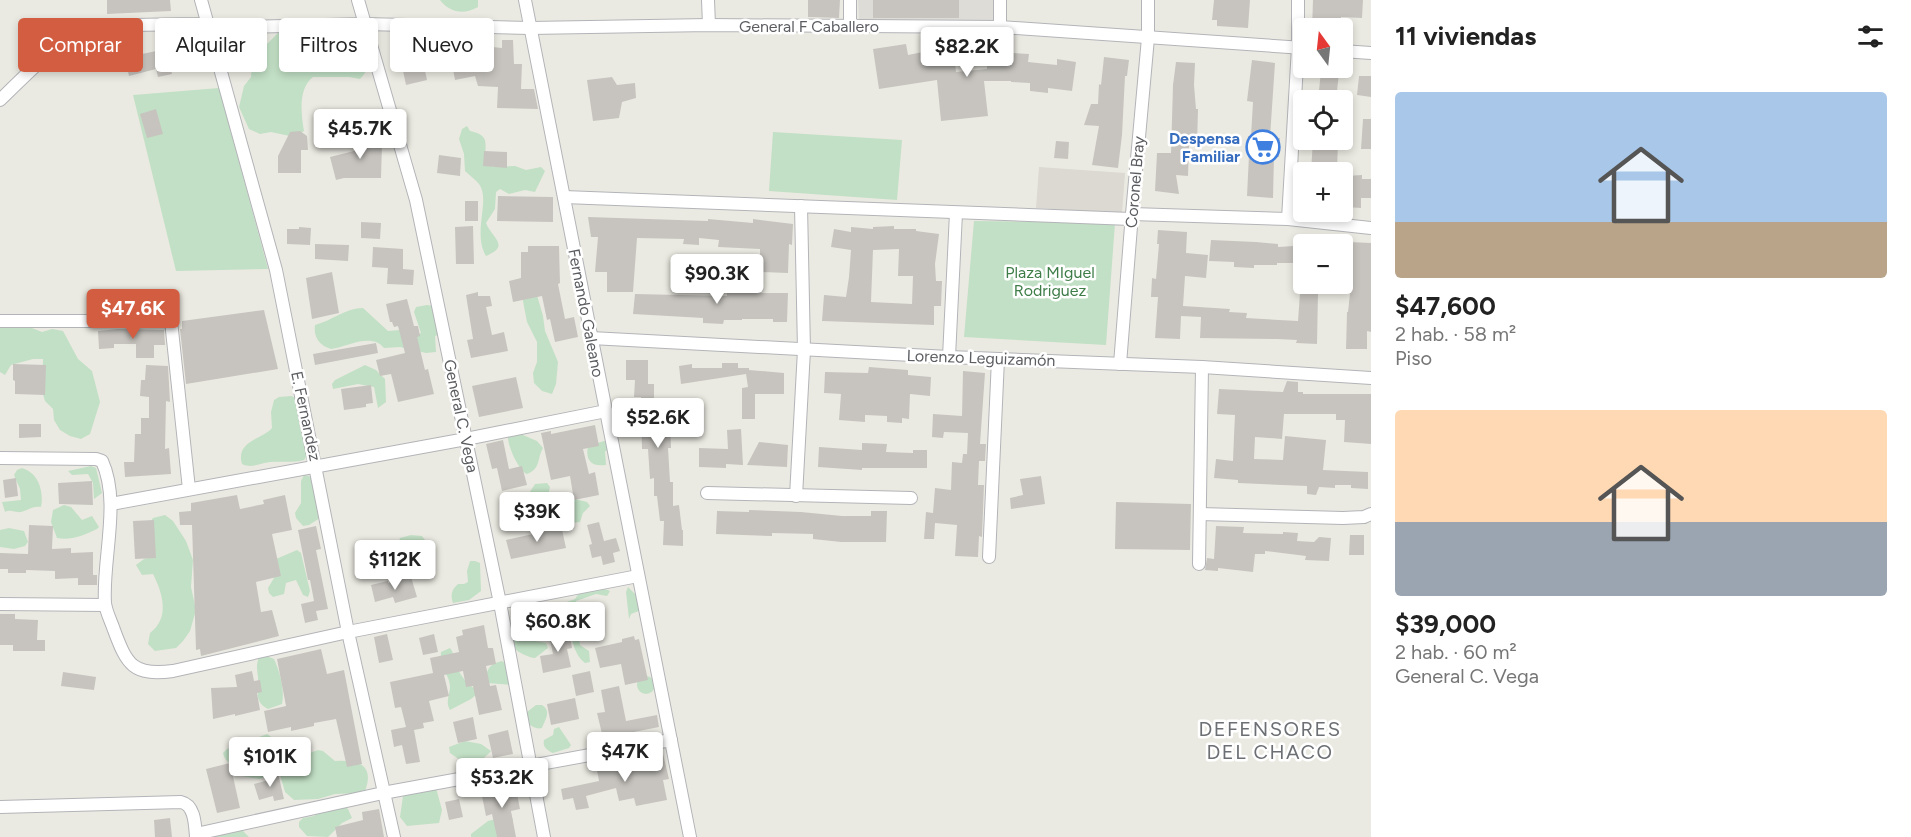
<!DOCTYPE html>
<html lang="es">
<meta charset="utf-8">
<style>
:root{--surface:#fff;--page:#f2f2f2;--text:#222;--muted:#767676;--accent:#d35d41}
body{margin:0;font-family:Figtree,sans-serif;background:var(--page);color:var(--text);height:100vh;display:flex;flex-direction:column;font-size:22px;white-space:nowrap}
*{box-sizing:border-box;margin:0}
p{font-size:20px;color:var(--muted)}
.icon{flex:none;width:33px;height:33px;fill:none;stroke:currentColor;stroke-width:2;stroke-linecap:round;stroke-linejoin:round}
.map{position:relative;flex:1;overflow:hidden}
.panel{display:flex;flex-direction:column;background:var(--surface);width:540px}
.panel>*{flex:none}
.guide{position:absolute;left:18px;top:18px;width:570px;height:54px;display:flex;gap:12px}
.needle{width:39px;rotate:345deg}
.buttons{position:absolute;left:1293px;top:18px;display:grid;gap:12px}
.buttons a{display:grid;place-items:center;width:60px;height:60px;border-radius:6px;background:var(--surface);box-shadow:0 3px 9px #0003;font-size:30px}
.price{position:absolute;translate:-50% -51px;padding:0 14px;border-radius:6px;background:#fff;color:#222;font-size:20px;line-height:39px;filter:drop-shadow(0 2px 3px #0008)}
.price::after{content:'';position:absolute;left:50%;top:36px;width:18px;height:14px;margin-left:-9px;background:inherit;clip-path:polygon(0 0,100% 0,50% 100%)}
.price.selected{background:var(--accent);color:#fff}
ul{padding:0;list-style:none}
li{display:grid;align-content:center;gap:12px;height:318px;padding:0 24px}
li span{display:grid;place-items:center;height:186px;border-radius:6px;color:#555}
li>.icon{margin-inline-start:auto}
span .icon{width:108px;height:108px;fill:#fffc;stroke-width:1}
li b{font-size:26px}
h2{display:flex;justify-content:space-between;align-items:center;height:72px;padding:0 24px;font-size:26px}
.chip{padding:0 21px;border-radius:6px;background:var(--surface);box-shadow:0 3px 9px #0003;font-size:21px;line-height:54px}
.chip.selected{background:var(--accent);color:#fff}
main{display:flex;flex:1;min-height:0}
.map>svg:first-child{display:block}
.industrial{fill:#dddcd7}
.education{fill:#dbd9d1}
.green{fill:#c2e0c5}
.building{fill:#c7c4bf;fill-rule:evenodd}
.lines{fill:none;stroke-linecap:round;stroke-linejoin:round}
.minor-casing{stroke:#b3b4b8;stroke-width:14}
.minor{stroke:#fff;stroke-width:12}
.labels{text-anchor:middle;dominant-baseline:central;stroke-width:5;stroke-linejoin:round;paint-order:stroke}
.street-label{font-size:16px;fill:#5b5d61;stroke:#fff}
.shop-label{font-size:16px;font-weight:bold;fill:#366cbe;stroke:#fff;text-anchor:end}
.park-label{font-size:16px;fill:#3e7d48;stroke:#fff}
.quarter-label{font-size:20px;letter-spacing:1.5px;fill:#6c6f73;stroke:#fff}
</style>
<main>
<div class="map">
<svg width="1371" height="837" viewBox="0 0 1371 837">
<rect width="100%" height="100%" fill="#ebeae2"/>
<path class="industrial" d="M858,0h136v19l-1,3 -134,-1z"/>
<path class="education" d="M1039,167l86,6 -3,40 -86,-5z"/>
<g class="green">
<path d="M440,0h38v7c-14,8 -28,6 -38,-7z"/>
<path d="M290,30l29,15 31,-8 12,4c6,15 11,25 -2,38l-11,-2h-36c-15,12 -12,36 -9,54l-10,6 -23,-5 -11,2 -11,-5 -10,-22 5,-21 7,-9 1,-12 4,-10 23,-23z"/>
<path d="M219,88l49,181 -92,2 -43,-176z"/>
<path d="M467,126l3,5c29,6 5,22 23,36l22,-1 11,4 15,-3 4,4 -10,21 -10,-2 -16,4 -9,-5 -4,3 -1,17 -9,14c6,15 25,23 0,33 -14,-24 5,-56 -7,-72 -4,-5 -10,-9 -14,-13l-1,-17 -5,-15 3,-10z"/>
<path d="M773,132l129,8 -5,60 -128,-9z"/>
<path d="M974,221l141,2 -9,122 -142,-8z"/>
<path d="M534,285l9,31 2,15 13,31 -2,22 -4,10 -10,-3 -8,-8 -1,-10 4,-11v-20l-10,-20 -4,-21 1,-11z"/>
<path d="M427,305c22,2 20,6 21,26l-13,5 1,16 -10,1 -26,-6 -16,1c-13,-16 -37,-1 -53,1 -11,-3 -18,-12 -16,-24 16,-4 31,-17 48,-17l25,23 11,-1 17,5 5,-2 -7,-21 2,-5z"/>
<path d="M22,324l20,8 10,-3 11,2 15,28 14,12 8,31 -10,32 -9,5 -11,-3 -10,-6 -6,-10 -1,-11 -8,-8 -3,-10 1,-32h-10l-22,6 -6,10 -5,-3v-46l12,2z"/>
<path d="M365,365l11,5 9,9 1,23 -8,6 -4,-21 -16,-3 -25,5 -1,-5 3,-4z"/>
<path d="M291,396l5,2 11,58 -3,4c-12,3 -22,1 -34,2 -11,1 -18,7 -28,2 -7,-23 21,-25 30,-36l-1,-16 3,-12 5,-3z"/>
<path d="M516,432l21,9 6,7c-6,10 -2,21 -16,26 -8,-3 -20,-29 -19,-38z"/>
<path d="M604,441l3,2 2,8h-4l1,14c-14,2 -21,-4 -18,-19z"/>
<path d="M91,466l5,2 6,25 -8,6 -1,-16 -5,-9 -16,1 -4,-4z"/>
<path d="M22,468c17,5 22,24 19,39 -9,-1 -12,3 -20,5 -7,1 -9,-3 -16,0l-3,-10 19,-2 -1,-11 -6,-14 3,-5z"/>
<path d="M304,475l5,1 4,4 10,36 -14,9 -6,1 -7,-8 -1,-5 6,-10v-22z"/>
<path d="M547,483l3,4 -3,12 -9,5 -4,11 -3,3c-7,-1 -10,-2 -12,-9l16,-25z"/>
<path d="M575,499l12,3 3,4 -7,7 -3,9 -11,1 -4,-3c1,-9 4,-15 10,-21z"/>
<path d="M64,505l7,2 11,13 10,-4 7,11 -2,2c-12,6 -27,12 -40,9l-6,-16 2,-12z"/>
<path d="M165,515l8,6 13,20 7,19 -2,27 5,23 -6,21 -7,10 -7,7 -21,3 -7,-7 2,-11c20,-15 13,-39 3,-59l-11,1 -6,-10 8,-6 11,-4 -8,-28 6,-9z"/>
<path d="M9,528l15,3 4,11 -3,4 -11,3 -14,-2v-17z"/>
<path d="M411,535l11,1c7,8 6,16 9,26l-22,5c-10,-7 -13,-17 -9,-29z"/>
<path d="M297,550l4,3 9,38 -2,6 -5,-2 -7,-15 -10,3 -2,11 -11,3 -4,-4 -1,-5 6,-10 -3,-10 5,-9z"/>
<path d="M470,561h5l5,2 1,28 -12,9 -16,3c-3,-8 -1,-14 5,-19h6l4,-2 -1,-11z"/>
<path d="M628,587l12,12 4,10 -13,5 -2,5 -3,-27z"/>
<path d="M605,589l5,2 -3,5 -11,-2 -20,7 -1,5 10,7 16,6 -6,3 1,5 -4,3h-10l-4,4 2,11 9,6 1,11 -5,1c-11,-8 -11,-21 -17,-32l-9,-5 9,-3 -6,-15 2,-5 11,-4 6,-9z"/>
<path d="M517,630l5,2 8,8 16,3 2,5 -13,10c-4,0 -7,-2 -10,-3 -14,-6 -14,-11 -8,-25z"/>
<path d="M450,648c5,6 3,13 7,19 5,11 10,17 20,23l1,3 -7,6 -21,11c-5,-8 0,-15 0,-24 -1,-14 -11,-15 -9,-34z"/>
<path d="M264,655l10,4c6,13 11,31 8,45l-14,5c-15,-8 -9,-18 -10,-32 -1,-8 -2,-12 1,-20z"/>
<path d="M502,661l4,3 9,21 -28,-2c-2,-13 2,-19 15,-22z"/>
<circle cx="646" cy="685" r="9"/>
<path d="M536,705h6c10,6 3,15 0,23 -7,2 -10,-3 -17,-5l2,-11z"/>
<path d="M559,727l12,18 -2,3 -16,5c-5,-2 -11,-6 -9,-13l9,-5 1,-6z"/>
<path d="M267,734l24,17 16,3 11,-4 5,1 12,10c23,-2 40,4 30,30l-5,2 -25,1 -17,5 -24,1 -9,-8 -6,-21 -11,2 -4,4 -5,2 -17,-3 -4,-10c-8,-3 -13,-4 -15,-13l4,-4z"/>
<path d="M465,741l16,3 10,7c-16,18 -24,14 -41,2l-1,-6z"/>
<path d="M425,786l11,2 6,22 -3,13 -32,3 -7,-9 3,-21z"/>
<path d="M343,805l5,4 4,9 -10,5 -14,14 -21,-1 -8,-9v-5l4,-4 11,-2 8,-6z"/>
<path d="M511,815l2,5 -2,5 -14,12h-26v-3l17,-13z"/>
<path d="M241,829l8,8h-45z"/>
</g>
<g class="building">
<path d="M107,0h63l1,11 -64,3z"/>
<path d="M808,0h32l-1,18 -31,-1z"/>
<rect x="873" y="0" width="86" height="18"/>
<path d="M1214,0h36l-2,28 -31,-2v-6h-5z"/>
<path d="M1313,0h50l-1,18 -21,-1v11h-29z"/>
<path d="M111,36l2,8 -12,3 -2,-9z"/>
<path d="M502,40h11l1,24h8l-1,25h13l4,20 -41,-1 1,-21 -20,-1 -3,-10 -20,4 -5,-27 18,-4 3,14h20l1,-16 10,1z"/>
<path d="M906,44l2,11 15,-3 1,5 30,-3 2,18 31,-3v-10h26v-6l16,1 -1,8 29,3v-6l19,3 -4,29 -24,-3v5l-18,-2v-8l-19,-1v-1h-27l4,35 -47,5 -4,-41 -58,9 -6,-40z"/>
<path d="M166,49l6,25 -14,3 -2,-8 -27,7 -5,-21 17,-5 1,4z"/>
<path d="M1104,57l25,3 -2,16h-2l-3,59 -4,33 -26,-3 7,-39 -15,-1 7,-21h7l1,-20 2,1z"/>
<path d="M419,59v3l4,-1 4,19 -21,5 -4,-19 5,-1 -1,-3z"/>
<path d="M1252,60l23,3 -5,74 10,1 -1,19h-5l-1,41 -26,-2 2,-41h-2l1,-19h3l2,-34 -6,-1z"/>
<path d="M1176,62l19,1 -1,22 2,24h2l-1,37h-8l-1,30 -12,-1 3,19 -24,-3 2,-38h14l2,-68z"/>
<path d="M1321,71l18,2 -3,27h-18z"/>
<path d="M1359,76h12v21l-14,-2z"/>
<path d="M612,77l5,8 18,-2 1,15 -14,4 -3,16 -26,3 -6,-41z"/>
<path d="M156,109l7,25 -16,4 -7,-24z"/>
<path d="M1363,119h8v30h-10z"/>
<path d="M300,131l7,5 1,14h-7v23h-23v-17l12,-24z"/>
<path d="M354,136h21v8h7l-1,34h-37l-8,2 -6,-23 24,-6z"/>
<path d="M1313,140h25l-1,32h-26z"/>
<path d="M1056,141l13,1 -1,17 -14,-1z"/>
<path d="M484,151l23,1v16l-24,-2z"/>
<path d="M439,155l22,3 -1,18 -23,-3z"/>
<path d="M1362,175v4h9v19h-10v10l-15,-1v-31z"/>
<path d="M498,196l55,1v25l-56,-1z"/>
<rect x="465" y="201" width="13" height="20"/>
<path d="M588,217l120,4v-2l45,4v-4l40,5 -1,21 -3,-1 -1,29 -28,-1v-23l-42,-2 1,-7 -20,-2v7l-16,-1 1,-5 -47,-1 -4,54h-26v-20h-12l3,-35h-7z"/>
<path d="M361,222l20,1 -1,16 -19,-1z"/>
<path d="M473,226l1,38h-18l-1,-37z"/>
<path d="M894,226v3h22v2l23,3 -4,30 1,17h6l-1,25h-7v19l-112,-4 2,-26 22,2 3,-20 2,-27 -20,-3 3,-18 17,3v-5l22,2v-2zM899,249l-1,27h15l-1,28 -41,-2 2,-52z"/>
<path d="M299,227l12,1 -1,17 -23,-1v-15h12z"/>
<path d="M1158,230l29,2 -1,21 22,2 -2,23 -21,-2 -2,30 47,3 -1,3 18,1 -1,5 52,3 2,-28h18l-1,51 -21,-1 1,-3 -20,-1 -77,-1 1,-21 -20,-1 -1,23 -25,-1 3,-41h-7l1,-19 4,1 3,-35h-2z"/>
<path d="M1211,240l45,2 22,2v3l16,-1v17h-17v2h-23v3l-20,-1v-5l-25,-1z"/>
<path d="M1349,242l22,1v89l-4,-1v18h-21l1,-37h1l3,-28h-2z"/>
<path d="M315,244l34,1 -1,16 -33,-2z"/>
<path d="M528,246h31l1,37 -2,1 7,35 9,-2 4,20 -23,5 -5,-23 -3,1 -5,-24 -29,6 -4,-21 12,-3v-26h7z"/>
<path d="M373,247l30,2v20l11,1 -1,15 -26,-1 1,-16 -16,-1z"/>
<path d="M721,268l17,1 -2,24h52l-1,29h-14v-3h-31v1h-18l-1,4 -20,-1v-5l-70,-4 2,-20 92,2v-12z"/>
<path d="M332,272l7,41 -27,6 -6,-41z"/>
<path d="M478,292v4h12l2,10 -6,1 6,28 12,-3 4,19 -37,7 -4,-18 6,-1 -7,-44z"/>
<path d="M407,299l7,27h4l2,10 -3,1 8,33 3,-1 6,25 -36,8 -7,-28 -11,2 -4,-16 29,-7 -7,-27 -4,1 -2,-5h-2l-4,-18z"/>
<path d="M264,310l14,59 -92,15 -6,-55h2v-8z"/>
<path d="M118,329l46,1 1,15h-11v13h-18v-14h-22v4l-15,1 -1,-18z"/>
<path d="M376,343l2,10 -63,12 -2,-11z"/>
<path d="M626,360h22v24h6v27l29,-8 3,12 -16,4 1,29h-3l2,34h3v24l6,-1 3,25h1v16l-20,-1 1,-24h-4l-3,-25h-3v-18l-4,1 -2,-30h-6l-1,-52h-7l1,-17h-9z"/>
<path d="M722,363h16v5h11v2l35,3v21h-29v25h-13v-31l6,-1 -2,-13 -65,10 -2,-18 13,-2v4h30z"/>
<path d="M13,364l33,1 -1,30 -30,-1v-13l-2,-1z"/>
<path d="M146,365l22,1 2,36 -4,-1 -1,48 4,-1 2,26 -46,3 -1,-15h10l1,-28h6v-16h8v-21l-9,-1 1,-16h4z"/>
<path d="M869,367l39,3v5l23,2 -1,19 -20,-2 -1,25 -7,-1v5l-15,-1v-6l-22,-1v7l-26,-2 2,-26 -17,-1 1,-21 43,1z"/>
<path d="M963,371l22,2 -5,71h6l-1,17h-6l-1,24h6l-2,52 -3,-1 -1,21 -23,-1 2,-31 -22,-2 -1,16h-10l2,-27 7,1 2,-25 16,2 1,-28 10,1 1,-9h4l1,-21 -24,-1 -1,6 -11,-1 1,-23 29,2z"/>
<path d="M516,377l7,31 -44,9 -7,-31z"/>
<path d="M1287,381l11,1v10h5v2h68v50l-27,-2 1,-22h-9v-6h-52l-2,25 -27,-2 -1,22 29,1 2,-24 41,4 -3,30 45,2v17l-17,-1v-3h-16v3l-16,-1 -3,8 -9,-1v-8l-69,-3v-3l-24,-2 2,-19 17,2 1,-25 1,-21 -18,-1 2,-25 64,3z"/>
<path d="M371,385l2,18 -7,1v3l-22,3 -3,-21z"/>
<path d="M19,424h22v13l-22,1z"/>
<path d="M595,425l4,21 -16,3 6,25 6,-2 4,23 -25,5 -4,-24 -19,4 -10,-47 10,-2v3z"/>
<path d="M741,429l2,36 -17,-1v4l-27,-1v-19l29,1 -1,-19z"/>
<path d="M503,440l6,29 13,-3 5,19 -25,6 -5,-23 -5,1 -6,-25z"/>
<path d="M759,442l29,3 -1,22 -40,-2z"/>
<path d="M862,443l25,1 -1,8 27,1v-3h14v18h-65v2l-44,-3 1,-20 43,3z"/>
<path d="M1041,476l4,28 -34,5 -1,-11 13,-3 -3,-16z"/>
<path d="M16,478l2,18 -13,2 -2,-18z"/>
<path d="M92,481l1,24 -34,-1 -1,-21z"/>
<path d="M237,495l3,14 24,-5 -1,-4 22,-5 7,35 -20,4 9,42 -25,6 5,30 11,-2 7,26 -78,20 -1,-7 -4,1 -4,-125h-12l-1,-13 12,-1v-8z"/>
<path d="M1116,502l75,2 -1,46 -75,-1z"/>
<path d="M749,510l52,2 41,4h29v-5h16l-1,31h-45l-28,-3v-5l-41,-1v3l-56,-2 1,-23 32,1z"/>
<path d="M154,520l2,38 -21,1 -2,-38z"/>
<path d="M599,522l5,19 12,-3 4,13 -7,2 2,9 -12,3 -2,-9 -9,2 -3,-13 3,-1 -5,-19z"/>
<path d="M29,525l24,1 -1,23 19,-1v5l22,-1v23h4v10h-19v-7l-23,1v-8l-29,-1v3h-18v-4h-8v-16l28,1z"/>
<path d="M561,525l5,23 -55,11 -5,-19 41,-9 5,-2v-2z"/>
<path d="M316,526l5,23 -5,1 12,59 -12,2 2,9 -13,3 -4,-19 13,-3 -4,-21h-2l-10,-50z"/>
<path d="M1216,526l28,1 -1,6 40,1v-2l15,1 -1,8 17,1 5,-5 12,1 -2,23 -24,-1 1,-4 -41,-5v3h-10l-2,18 -35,-4v3l-13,-1 2,-12 7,1z"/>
<path d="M1350,535h14v20h-15z"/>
<path d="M411,577l6,20 -22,6 -2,-6 -18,5 -4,-17 17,-4v2z"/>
<path d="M544,606l5,25 -21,4 -5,-25z"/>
<path d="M0,614h15v5l23,1 -1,20h8v11h-32v-6h-13z"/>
<path d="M484,625l4,23h5l3,16 -10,2 4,20 6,-1 6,25 -23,5 -6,-29 -7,1 -3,-16 -19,4 5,21 -20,5 5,20 -11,2 1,5 -10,2 6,32 -14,2 -4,-19 -8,2 -3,-17 15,-3 -5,-20 -6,1 -5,-26 43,-9 -3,-15 29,-6 -3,-15 7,-2 -1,-5z"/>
<path d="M569,631l3,17 -5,1 4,18 -28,6 -3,-17 13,-2 -4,-19z"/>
<path d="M387,634l6,26 -14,3 -5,-26z"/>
<path d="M434,634l4,18 -15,3 -4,-17z"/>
<path d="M634,636l1,4 4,-1 9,41 -23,5 -4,-21 -21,4 -5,-20 27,-6v-3z"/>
<path d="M321,649l6,25 17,-4 18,94 -15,3 -11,-48 -22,4v3l-23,5v-4l-23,5 -4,-21 22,-5 -9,-47z"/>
<path d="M252,671l2,10 6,-1 2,12 -5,1 3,17 -25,6v-2l-22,5 -2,-31 26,-1 -2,-12z"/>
<path d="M590,671l4,21 -18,4 -4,-21z"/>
<path d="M63,672l33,5 -2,13 -33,-4z"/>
<path d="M619,686l7,35 31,-6 2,12 -56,11 -6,-25 8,-1 -4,-22z"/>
<path d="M575,698l4,21 -28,6 -4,-21z"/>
<path d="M473,717l4,22 -19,4 -5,-21z"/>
<path d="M508,730l5,24 -20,4 -5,-23z"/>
<path d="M663,754l6,25 -6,1 4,20 -31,6 -2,-8 -15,3 -3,-13 -30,8 3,12 -13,2 -3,-12 -10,2 -2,-11 38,-8 -3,-16 12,-2 1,5z"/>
<path d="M230,763l10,45 -23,5 -11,-44z"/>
<path d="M278,773l6,26 -10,2 -1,-5 -14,4 -5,-16 15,-4 -1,-4z"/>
<path d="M515,784l5,25 -9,2 5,26h-19l-5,-23 -6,2 -5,-25z"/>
<path d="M459,799l4,18 -14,3 -4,-18z"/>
<path d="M379,809l5,28h-47l-2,-10 28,-7 -1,-8z"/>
<path d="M170,818l2,19h-17l-1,-17z"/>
</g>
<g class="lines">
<g class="minor-casing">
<g id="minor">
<path d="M201,0l75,270 72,362 46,205"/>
<path d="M358,0l58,200 84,403 44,234"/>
<path d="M525,0l165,837"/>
<path d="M708,0l1,25"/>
<path d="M850,27v-27"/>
<path d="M1000,27v-27"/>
<path d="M209,28l156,-4 165,4 179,-3 291,2 304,21"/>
<path d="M1342,51l29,2"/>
<path d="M0,100c21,-20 42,-43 66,-58 35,-22 101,-17 141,-18"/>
<path d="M564,197l567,22"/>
<path d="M1132,214l156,5 83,9"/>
<path d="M1288,219l10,-172v-47"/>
<path d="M0,321h171l18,168"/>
<path d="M591,338l358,19 253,10 169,11"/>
<path d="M949,357l7,-144"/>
<path d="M1120,364l12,-150 16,-176v-38"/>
<path d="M0,458l96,1 6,2c19,41 0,99 3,142 1,9 6,18 9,27 13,35 19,46 59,41l175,-39 290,-56"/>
<path d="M707,493l204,5"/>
<path d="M796,496l8,-146 -3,-144"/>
<path d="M111,504l355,-65 140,-28"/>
<path d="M1200,514l143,4 21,-1 7,-3"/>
<path d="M989,557l9,-198"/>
<path d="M1199,564l3,-197"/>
<path d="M0,604l105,1"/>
<path d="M0,807l181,-5c14,3 14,23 15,35"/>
<path d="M196,834l187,-41 288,-53"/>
</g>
</g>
<use href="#minor" class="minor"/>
</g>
<defs>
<g id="supermarket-ring" transform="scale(1.725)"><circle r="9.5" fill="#fff" stroke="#3f7fe0" stroke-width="1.5"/><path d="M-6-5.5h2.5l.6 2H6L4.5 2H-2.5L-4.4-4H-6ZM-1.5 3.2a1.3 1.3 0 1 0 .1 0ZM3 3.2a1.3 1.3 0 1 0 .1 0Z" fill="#3f7fe0"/></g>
</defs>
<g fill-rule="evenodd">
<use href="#supermarket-ring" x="1263" y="147"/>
</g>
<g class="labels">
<g class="street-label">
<text x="809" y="26">General F Caballero</text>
<text transform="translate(1135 182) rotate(-85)">Coronel Bray</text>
<text transform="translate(586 313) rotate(79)">Fernando Galeano</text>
<text transform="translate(981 358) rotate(2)">Lorenzo Leguizamón</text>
<text transform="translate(306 416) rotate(78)">E. Fernandez</text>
<text transform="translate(461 416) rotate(78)">General C. Vega</text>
</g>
<g class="shop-label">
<text x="1240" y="138">Despensa<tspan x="1240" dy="18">Familiar</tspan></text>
</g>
<g class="park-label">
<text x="1050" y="272">Plaza MIguel<tspan x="1050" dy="18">Rodriguez</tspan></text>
</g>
<g class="quarter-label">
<text x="1270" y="729">DEFENSORES<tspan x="1270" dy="23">DEL CHACO</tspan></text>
</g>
</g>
</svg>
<div class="buttons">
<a><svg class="needle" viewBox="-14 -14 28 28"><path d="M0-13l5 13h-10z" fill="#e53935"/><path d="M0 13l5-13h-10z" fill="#767676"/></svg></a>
<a><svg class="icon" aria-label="locate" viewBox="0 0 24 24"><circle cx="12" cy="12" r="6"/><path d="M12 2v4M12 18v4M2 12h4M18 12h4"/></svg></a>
<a>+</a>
<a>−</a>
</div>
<b class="price" style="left:967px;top:78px">$82.2K</b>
<b class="price" style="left:360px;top:160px">$45.7K</b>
<b class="price" style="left:717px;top:305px">$90.3K</b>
<b class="price selected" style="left:133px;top:340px">$47.6K</b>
<b class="price" style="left:658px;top:449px">$52.6K</b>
<b class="price" style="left:537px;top:543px">$39K</b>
<b class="price" style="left:395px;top:591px">$112K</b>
<b class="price" style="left:558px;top:653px">$60.8K</b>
<b class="price" style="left:625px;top:783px">$47K</b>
<b class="price" style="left:270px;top:788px">$101K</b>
<b class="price" style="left:502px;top:809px">$53.2K</b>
<div class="guide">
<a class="chip selected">Comprar</a>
<a class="chip">Alquilar</a>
<a class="chip">Filtros</a>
<a class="chip">Nuevo</a>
</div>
</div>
<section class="panel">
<h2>11 viviendas<svg class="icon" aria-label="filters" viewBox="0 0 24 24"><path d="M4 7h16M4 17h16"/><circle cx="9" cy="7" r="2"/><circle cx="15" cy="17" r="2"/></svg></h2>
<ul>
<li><span style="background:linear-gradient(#a9c7e8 70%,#b9a48a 0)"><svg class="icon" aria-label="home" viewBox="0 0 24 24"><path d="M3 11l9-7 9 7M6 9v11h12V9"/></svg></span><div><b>$47,600</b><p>2 hab. · 58 m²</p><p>Piso</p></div></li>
<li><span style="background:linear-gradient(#ffd9b3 60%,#9aa5b1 0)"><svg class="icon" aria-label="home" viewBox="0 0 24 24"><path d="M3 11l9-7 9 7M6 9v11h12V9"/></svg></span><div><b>$39,000</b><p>2 hab. · 60 m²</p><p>General C. Vega</p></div></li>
</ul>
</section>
</main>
